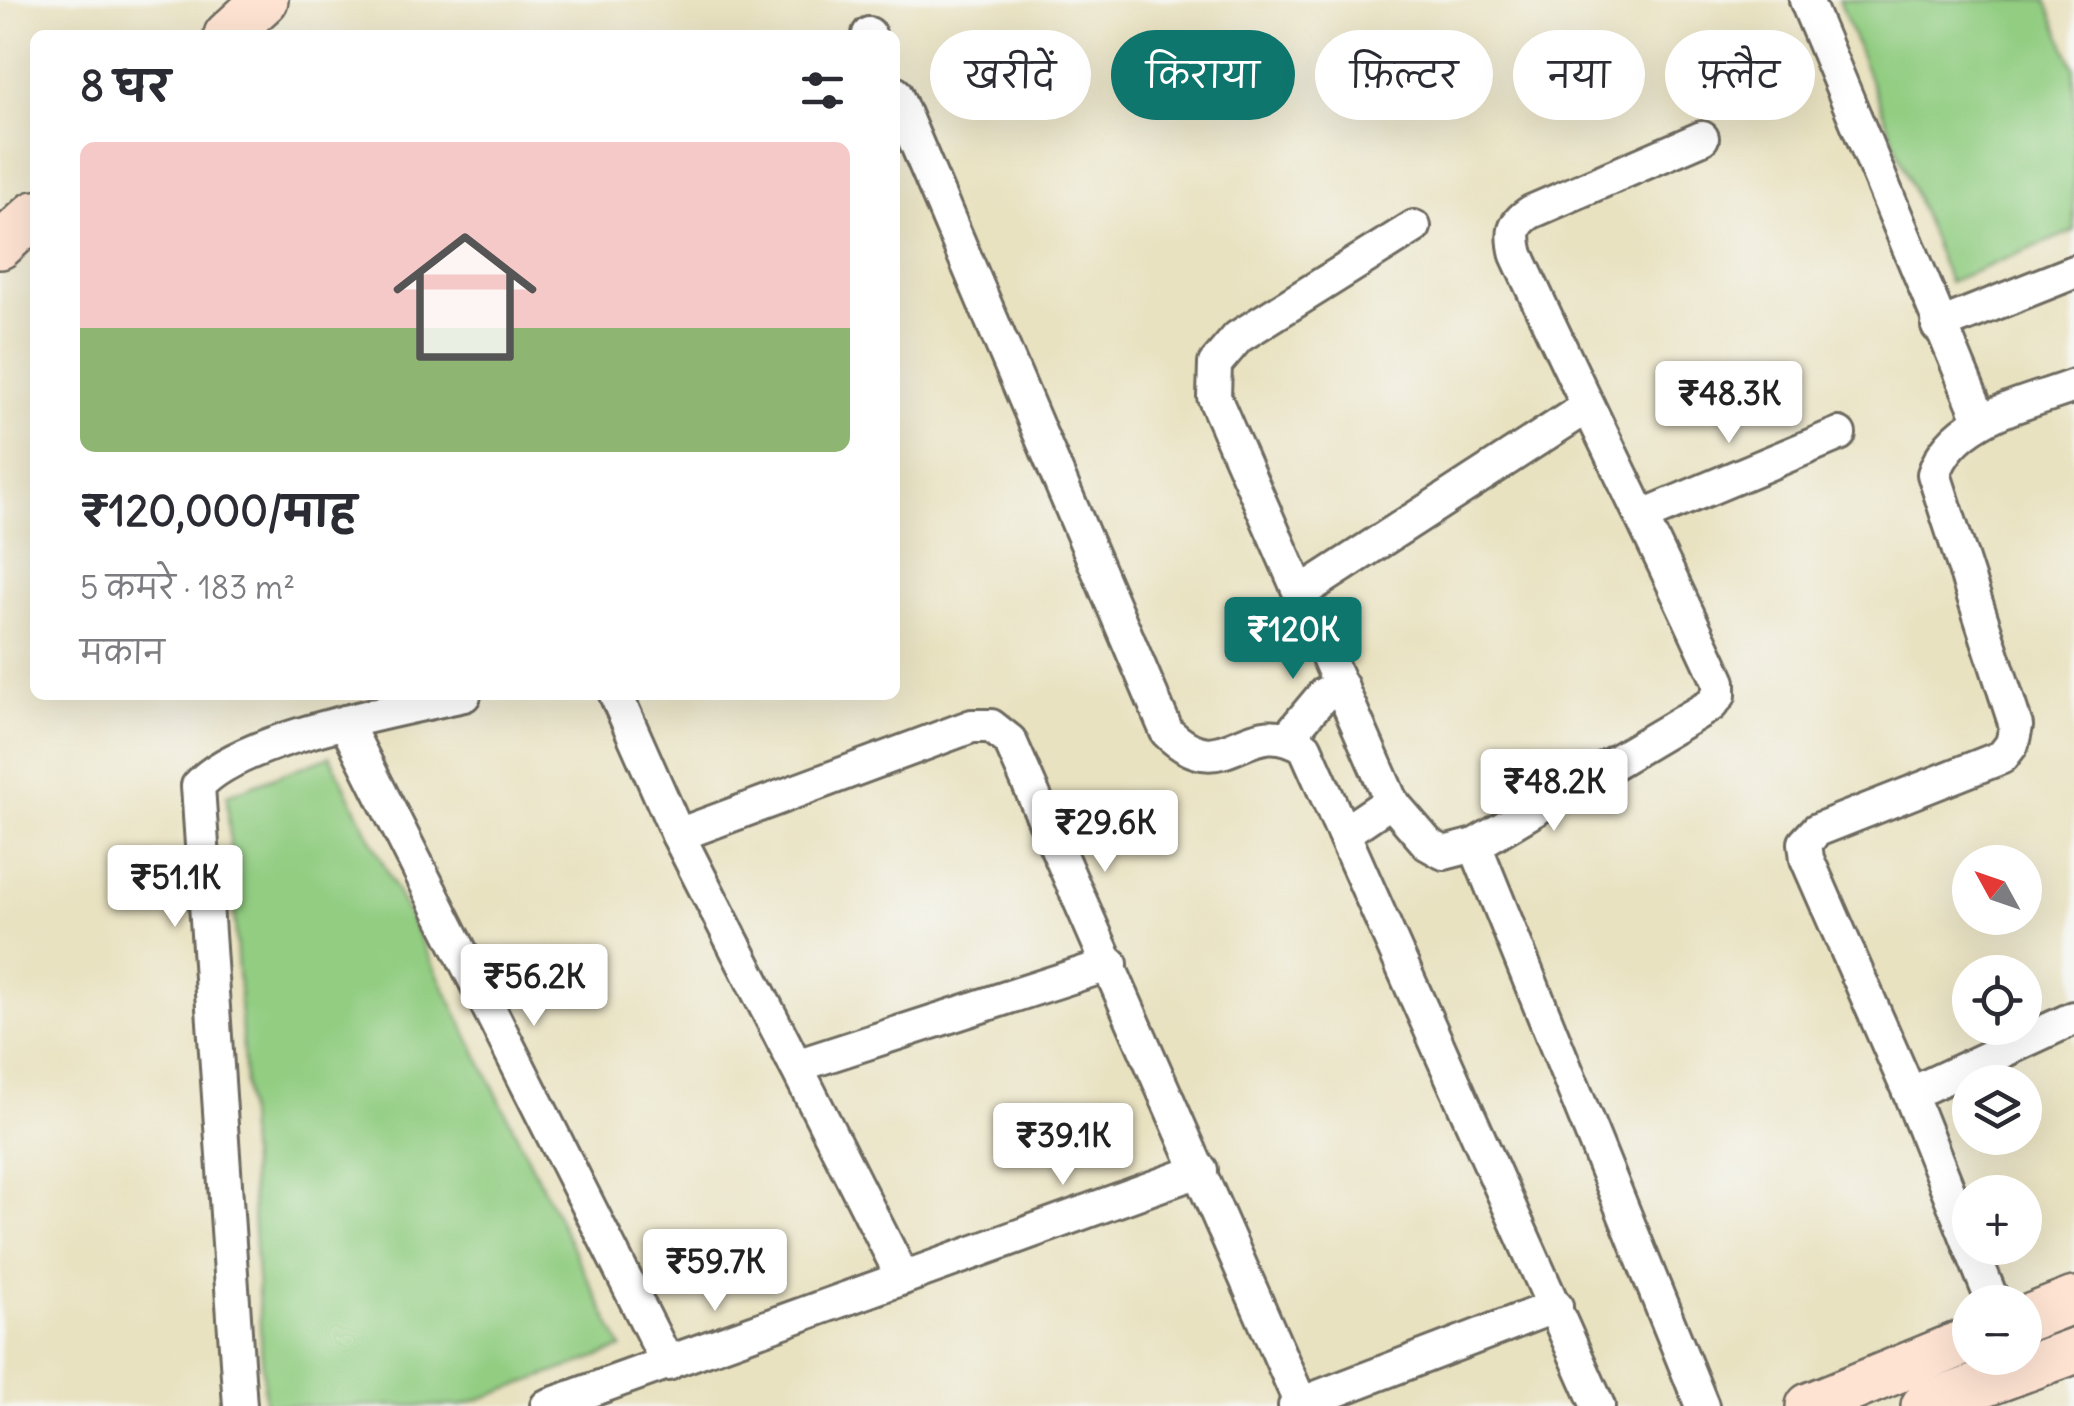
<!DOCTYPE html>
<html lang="hi">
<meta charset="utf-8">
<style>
:root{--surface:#fff;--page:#f2f2f3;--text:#2b2b33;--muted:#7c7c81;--accent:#0f766e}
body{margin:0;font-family:Delius,"Playpen Sans Deva",sans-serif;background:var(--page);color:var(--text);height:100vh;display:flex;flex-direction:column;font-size:38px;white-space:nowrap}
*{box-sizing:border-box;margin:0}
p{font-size:32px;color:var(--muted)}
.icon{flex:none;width:55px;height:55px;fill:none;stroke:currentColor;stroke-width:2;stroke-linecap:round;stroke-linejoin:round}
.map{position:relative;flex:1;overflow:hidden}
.side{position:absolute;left:30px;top:30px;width:870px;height:670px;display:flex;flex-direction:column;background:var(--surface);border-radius:15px;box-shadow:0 10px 40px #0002}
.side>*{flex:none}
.top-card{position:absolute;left:930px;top:30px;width:950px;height:90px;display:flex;gap:20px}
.needle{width:65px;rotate:310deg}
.controls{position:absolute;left:1952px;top:845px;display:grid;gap:20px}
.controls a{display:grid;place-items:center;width:90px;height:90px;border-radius:50%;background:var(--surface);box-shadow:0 10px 40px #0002;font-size:50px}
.price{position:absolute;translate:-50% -85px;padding:0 22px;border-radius:10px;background:#fff;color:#222;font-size:32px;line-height:65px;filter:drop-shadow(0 2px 5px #0008)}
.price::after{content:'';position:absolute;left:50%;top:60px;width:30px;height:22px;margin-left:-15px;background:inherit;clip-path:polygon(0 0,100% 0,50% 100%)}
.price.active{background:var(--accent);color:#fff}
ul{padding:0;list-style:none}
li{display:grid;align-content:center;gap:20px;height:530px;padding:0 50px}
li span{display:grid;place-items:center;height:310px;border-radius:15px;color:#555}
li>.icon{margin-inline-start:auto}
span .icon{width:180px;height:180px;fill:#fffc;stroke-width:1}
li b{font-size:42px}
h2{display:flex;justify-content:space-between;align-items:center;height:120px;padding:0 50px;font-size:42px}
.pill{padding:0 35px;border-radius:45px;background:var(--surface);box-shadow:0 10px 40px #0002;font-size:35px;line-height:90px}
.pill.active{background:var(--accent);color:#fff}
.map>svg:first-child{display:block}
.green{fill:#92cd82;stroke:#5e7c56;stroke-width:2.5}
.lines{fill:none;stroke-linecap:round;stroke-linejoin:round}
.street-casing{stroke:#6e6b60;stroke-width:38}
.secondary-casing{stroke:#6e6b60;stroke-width:50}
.street{stroke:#fff;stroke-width:32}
.secondary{stroke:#fee3d2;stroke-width:45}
</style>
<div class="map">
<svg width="2074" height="1406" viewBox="0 0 2074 1406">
<rect width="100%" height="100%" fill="#f6f6f2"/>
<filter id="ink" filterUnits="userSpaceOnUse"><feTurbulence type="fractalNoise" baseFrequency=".01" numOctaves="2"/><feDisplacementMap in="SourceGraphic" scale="20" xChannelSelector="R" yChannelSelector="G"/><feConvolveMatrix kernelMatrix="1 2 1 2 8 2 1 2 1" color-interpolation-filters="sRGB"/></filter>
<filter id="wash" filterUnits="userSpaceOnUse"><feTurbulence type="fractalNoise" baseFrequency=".0048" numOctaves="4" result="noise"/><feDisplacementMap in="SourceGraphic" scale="40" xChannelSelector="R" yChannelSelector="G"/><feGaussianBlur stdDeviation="2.25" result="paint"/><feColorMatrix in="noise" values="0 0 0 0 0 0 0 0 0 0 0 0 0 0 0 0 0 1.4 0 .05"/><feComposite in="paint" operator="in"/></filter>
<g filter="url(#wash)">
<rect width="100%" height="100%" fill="#e9e2c1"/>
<g class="green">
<path d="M1839,0h207l28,68v163l-125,51z"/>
<path d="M330,756l292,592 -161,58h-196l-38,-611z"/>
</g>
</g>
<g filter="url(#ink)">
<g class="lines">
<g class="street-casing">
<g id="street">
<path d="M1806,0l175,421"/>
<path d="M869,34v1"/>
<path d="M895,93l272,639c59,58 78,-23 138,15l293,659"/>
<path d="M1938,326l136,-54"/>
<path d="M1643,516l196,-82"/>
<path d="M1300,593l287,-186"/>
<path d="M616,695l62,140 118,231 315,-102"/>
<path d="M345,722l323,642"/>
<path d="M1289,736l35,-42 18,-7"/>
<path d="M1391,801l37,43 16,9 31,-8 236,-140 8,-10v-13c-65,-143 -136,-283 -202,-427 -5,-21 -5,-31 14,-43l171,-74"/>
<path d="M1344,833l47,-32 -177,-404 1,-33 23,-27 176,-110"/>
<path d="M678,835l294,-109h19l19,15 291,663"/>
<path d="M1475,845l227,561"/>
<path d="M796,1066l107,212 298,-108"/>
<path d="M1910,1094l164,-76"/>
<path d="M1970,1245l-60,-151 -103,-235 -2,-16 12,-13 185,-73 10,-13 4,-18 -82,-252c19,-57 89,-69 140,-88"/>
<path d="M1971,1248l22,54"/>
<path d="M240,1406l-42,-620c41,-48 201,-76 266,-91"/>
<path d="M547,1406l356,-128"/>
<path d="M1295,1406l261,-100"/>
</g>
</g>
<g class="secondary-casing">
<g id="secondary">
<path d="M227,35l38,-35"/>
<path d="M0,246l35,-32"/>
<path d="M2025,1319l49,-19"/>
<path d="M1809,1406l161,-66"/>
<path d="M1924,1406l150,-55"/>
</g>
</g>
<use href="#street" class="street"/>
<use href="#secondary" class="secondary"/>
</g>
</g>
</svg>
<div class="controls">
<a><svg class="needle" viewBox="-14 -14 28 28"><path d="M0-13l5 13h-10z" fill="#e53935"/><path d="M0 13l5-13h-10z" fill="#7c7c81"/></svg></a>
<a><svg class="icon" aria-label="locate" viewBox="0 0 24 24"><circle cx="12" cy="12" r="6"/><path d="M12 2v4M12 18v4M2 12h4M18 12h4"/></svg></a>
<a><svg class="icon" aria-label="layers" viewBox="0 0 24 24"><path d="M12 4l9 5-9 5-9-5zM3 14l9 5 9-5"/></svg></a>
<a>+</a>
<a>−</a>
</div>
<b class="price" style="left:1729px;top:446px">₹48.3K</b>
<b class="price active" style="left:1293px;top:682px">₹120K</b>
<b class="price" style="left:1554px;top:834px">₹48.2K</b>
<b class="price" style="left:1105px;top:875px">₹29.6K</b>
<b class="price" style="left:175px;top:930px">₹51.1K</b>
<b class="price" style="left:534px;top:1029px">₹56.2K</b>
<b class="price" style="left:1063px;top:1188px">₹39.1K</b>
<b class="price" style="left:715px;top:1314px">₹59.7K</b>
<div class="top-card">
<a class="pill">खरीदें</a>
<a class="pill active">किराया</a>
<a class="pill">फ़िल्टर</a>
<a class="pill">नया</a>
<a class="pill">फ़्लैट</a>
</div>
<section class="side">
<h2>8 घर<svg class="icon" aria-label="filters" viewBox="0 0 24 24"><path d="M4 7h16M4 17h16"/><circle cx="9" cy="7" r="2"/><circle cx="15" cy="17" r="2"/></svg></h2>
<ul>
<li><span style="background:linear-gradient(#f6c9c9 60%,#8fb573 0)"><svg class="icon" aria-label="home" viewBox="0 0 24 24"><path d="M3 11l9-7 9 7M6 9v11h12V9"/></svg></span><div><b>₹120,000/माह</b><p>5 कमरे · 183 m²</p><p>मकान</p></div></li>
</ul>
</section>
</div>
